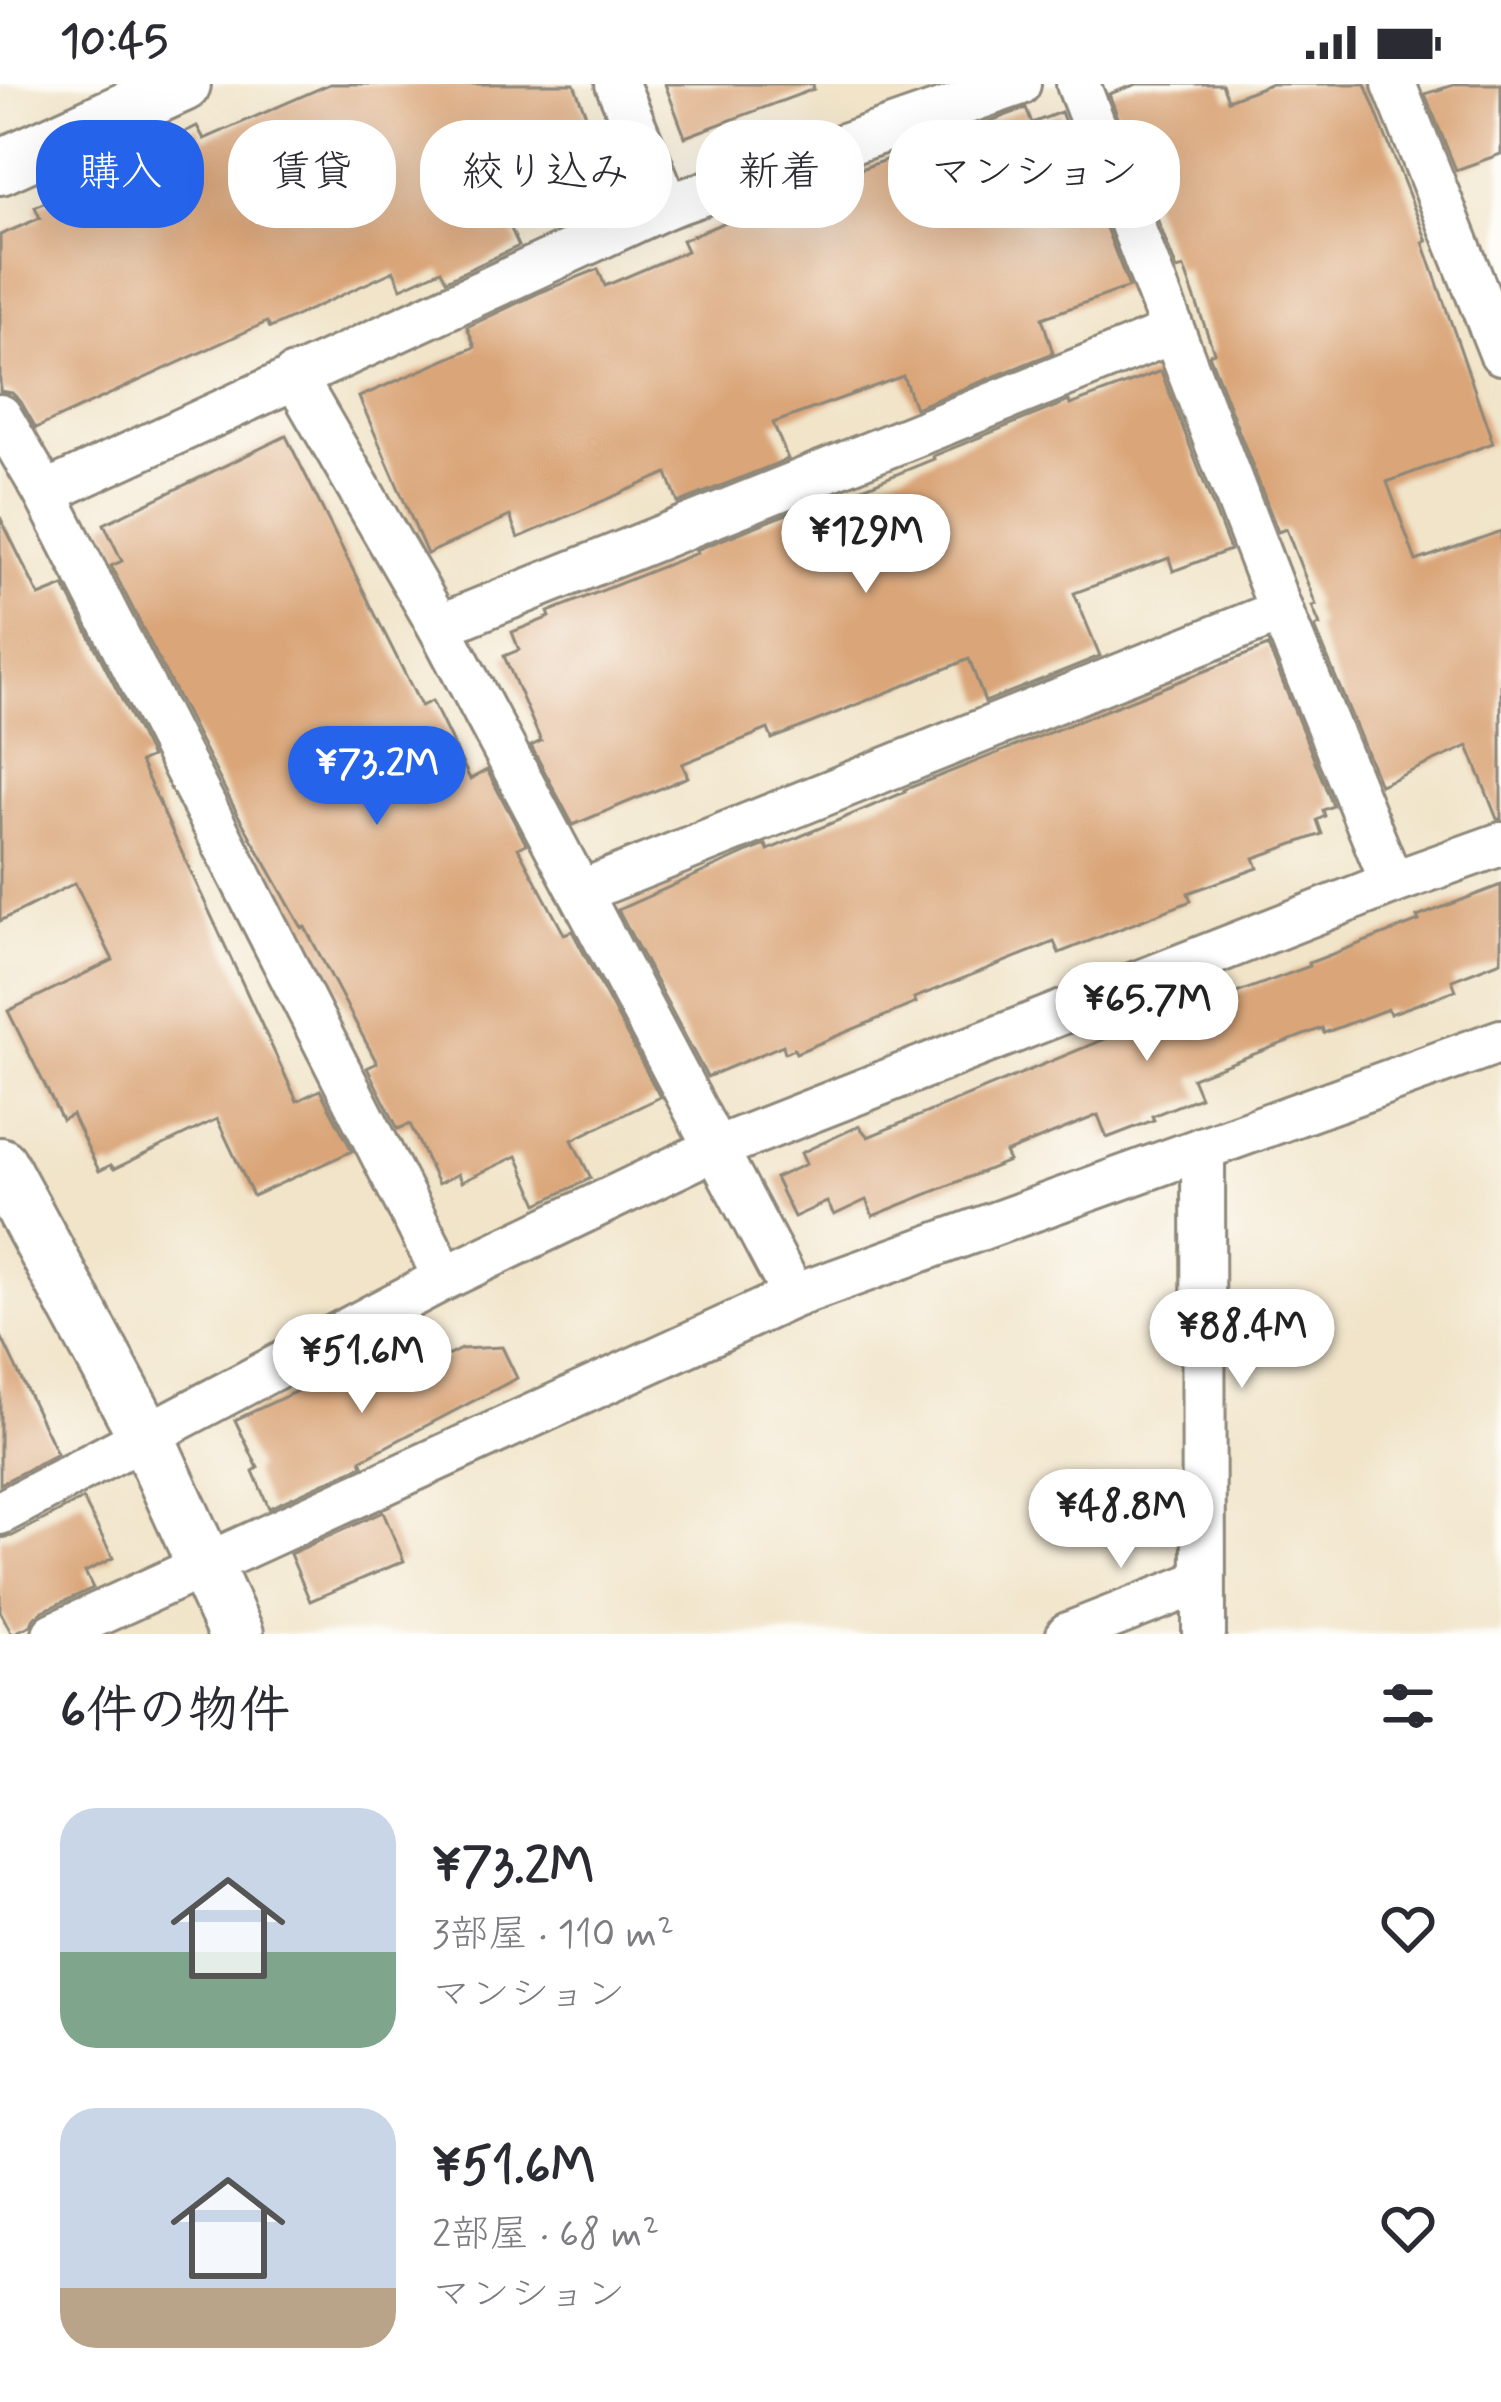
<!DOCTYPE html>
<html lang="ja">
<meta charset="utf-8">
<style>
:root{--surface:#fff;--page:#f2f2f3;--text:#2b2b33;--muted:#7c7c81;--accent:#2563eb}
body{margin:0;font-family:Mynerve,"Klee One",sans-serif;background:var(--page);color:var(--text);height:100vh;display:flex;flex-direction:column;font-size:45px;white-space:nowrap}
*{box-sizing:border-box;margin:0}
p{font-size:39px;color:var(--muted)}
.icon{flex:none;width:66px;height:66px;fill:none;stroke:currentColor;stroke-width:2;stroke-linecap:round;stroke-linejoin:round}
.map{position:relative;height:1550px;overflow:hidden}
.panel{display:flex;flex-direction:column;background:var(--surface);flex:1}
.panel>*{flex:none}
.guide{position:absolute;left:36px;top:36px;width:1431px;height:108px;display:flex;gap:24px}
.price{position:absolute;translate:-50% -102px;padding:0 27px;border-radius:42px;background:#fff;color:#222;font-size:39px;line-height:78px;filter:drop-shadow(0 3px 6px #0008)}
.price::after{content:'';position:absolute;left:50%;top:72px;width:36px;height:27px;margin-left:-18px;background:inherit;clip-path:polygon(0 0,100% 0,50% 100%)}
.price.selected{background:var(--accent);color:#fff}
ul{padding:0;list-style:none}
li{display:flex;align-items:center;gap:36px;height:300px;padding:0 60px}
li span{display:grid;place-items:center;flex:none;width:336px;height:240px;border-radius:36px;color:#555}
li>.icon{margin-inline-start:auto}
span .icon{width:144px;height:144px;fill:#fffc;stroke-width:1}
li b{font-size:51px}
h2{display:flex;justify-content:space-between;align-items:center;height:144px;padding:0 60px;font-size:51px}
.chip{padding:0 42px;border-radius:48px;background:var(--surface);box-shadow:0 12px 48px #0002;font-size:42px;line-height:108px}
.chip.selected{background:var(--accent);color:#fff}
.status{display:flex;justify-content:space-between;align-items:center;height:84px;padding:0 60px;background:var(--surface);direction:ltr}
.status svg{height:33px;fill:currentColor}
.map>svg:first-child{display:block}
.building{fill:#daa679}
.lines{fill:none;stroke-linecap:round;stroke-linejoin:round}
.minor-casing{stroke:#8e887a;stroke-width:48}
.tertiary-casing{stroke:#8e887a;stroke-width:60}
.minor{stroke:#fff;stroke-width:42}
.tertiary{stroke:#fff;stroke-width:54}
</style>
<div class="status"><b>10:45</b><svg viewBox="0 0 49 12"><path d="M0 12V9h3v3zM5 12V6h3v6zM10 12V3h3v9zM15 12V0h3v12zM26 1h20v11H26zM47 4h2v5h-2z"/></svg></div>
<div class="map">
<svg width="1501" height="1550" viewBox="0 0 1501 1550">
<rect width="100%" height="100%" fill="#fdfcf7"/>
<filter id="ink" filterUnits="userSpaceOnUse"><feTurbulence type="fractalNoise" baseFrequency=".00833" numOctaves="2"/><feDisplacementMap in="SourceGraphic" scale="24" xChannelSelector="R" yChannelSelector="G"/><feConvolveMatrix kernelMatrix="1 2 1 2 8 2 1 2 1" color-interpolation-filters="sRGB"/></filter>
<filter id="wash" filterUnits="userSpaceOnUse"><feTurbulence type="fractalNoise" baseFrequency=".004" numOctaves="4" result="noise"/><feDisplacementMap in="SourceGraphic" scale="48" xChannelSelector="R" yChannelSelector="G"/><feGaussianBlur stdDeviation="2.7" result="paint"/><feColorMatrix in="noise" values="0 0 0 0 0 0 0 0 0 0 0 0 0 0 0 0 0 1.4 0 .05"/><feComposite in="paint" operator="in"/></filter>
<g filter="url(#wash)">
<rect width="100%" height="100%" fill="#f1e4c9"/>
<g id="blocks">
<g class="building">
<path d="M330,0h244l29,75 -105,42 21,45 -73,34 -5,-10 -40,18 -7,-17 -124,57 -3,-6 -231,106 -15,-26 -9,-9 -12,-2v-156l40,-17 -5,-11 162,-81 7,13z"/>
<path d="M665,0h148l1,5 -129,48z"/>
<path d="M1137,0h85l6,16 42,-16h95l62,157 -4,1 70,201 -106,39 29,79 85,-30v288h-4l-29,-73 -88,39 -65,-158 5,-2 -8,-19 4,-1 -30,-76 -8,3 -69,-178 5,-2 -30,-84 -7,2 -68,-176z"/>
<path d="M1457,0h44v70l-45,16 -31,-76z"/>
<path d="M1026,24l6,15 29,-11 68,175 -87,31 11,35 -138,55 -12,-32 -130,47 15,36 -110,44 -11,-30 -149,65 -8,-22 -83,38 -68,-157 116,-50 -8,-20 74,-35 57,-23 7,17 82,-35 -5,-11 119,-49z"/>
<path d="M1161,287l69,179 -57,21 -4,-13 -95,35 26,63 -115,46 -16,-43 -197,80 -4,-10 -86,35 6,13 -115,48 -42,-79 10,-5 -37,-85 15,-6 -7,-18 38,-15 -2,-5 149,-59 -1,-3 111,-44 2,4 125,-51 -1,-3 136,-55 1,4z"/>
<path d="M286,352l135,270 11,-5 38,78 17,-9 39,74 -8,4 46,86 8,-3 88,166 -88,43 19,38 -53,26 -21,-48 -56,26 -3,-8 -20,10 -28,-60 -12,5 -31,-61 10,-5 -72,-136 -3,1 -65,-115 -126,-247 11,-5 -18,-37z"/>
<path d="M0,433l39,79 25,-10 87,171 -11,5 157,339 23,-11 32,61 -99,45 -36,-77 -103,50 -3,-4 -12,6 -27,-56 -10,5 -54,-109 105,-51 -38,-77 -75,38z"/>
<path d="M1268,562l65,160 -10,4 2,6 -8,4 5,14 -68,24 4,10 -70,25 3,8 -132,52 -5,-11 -140,56 2,5 -120,50 -2,-4 -9,4 -2,-8 -76,32 -89,-167 130,-58 18,-7 2,5 137,-58 -1,-2z"/>
<path d="M1501,801v76l-49,19 4,10 -66,24 -2,-5 -64,24 -2,-5 -130,50 8,19 -48,19 2,4 -47,18 -9,-23 -93,38 4,8 -136,55 -7,-16 -32,15 -7,-13 -33,15 -19,-39 31,-14 -5,-11 58,-27 9,11 256,-106 1,3 185,-68 -1,-3 110,-42 -2,-4z"/>
<path d="M0,1250l57,120 -57,30z"/>
<path d="M502,1263l15,31 -156,82 2,5 -94,43 -16,-37 5,-3 -23,-48 101,-47 6,13 63,-34 5,10 20,-11 5,11 26,-13z"/>
<path d="M83,1415l30,59 -28,14 8,16 -50,23 -9,7 -3,7 -19,9 -12,-23v-73l12,-2z"/>
<path d="M383,1428l21,49 -94,40 -20,-47z"/>
</g>
</g>
</g>
<g filter="url(#ink)">
<use href="#blocks" fill-opacity="0" stroke="#8e887a" stroke-width="3"/>
<g class="lines">
<g class="minor-casing">
<g id="minor">
<path d="M617,0l51,122"/>
<path d="M1078,0l203,527 111,272"/>
<path d="M1394,0l107,269"/>
<path d="M294,292l145,250 355,670"/>
<path d="M0,332l45,77 400,785"/>
<path d="M45,409l623,-287 351,-122"/>
<path d="M439,542l734,-294"/>
<path d="M580,808l701,-281"/>
<path d="M1203,1064l1,486"/>
<path d="M0,1429l445,-235 269,-129 678,-266 109,-39"/>
<path d="M54,1550l740,-338 707,-255"/>
<path d="M1068,1550l135,-53"/>
</g>
</g>
<g class="tertiary-casing">
<g id="tertiary">
<path d="M0,83l183,-83"/>
<path d="M0,1081l146,271 90,198"/>
</g>
</g>
<use href="#minor" class="minor"/>
<use href="#tertiary" class="tertiary"/>
</g>
</g>
</svg>
<b class="price" style="left:866px;top:512px">¥129M</b>
<b class="price selected" style="left:377px;top:744px">¥73.2M</b>
<b class="price" style="left:1147px;top:980px">¥65.7M</b>
<b class="price" style="left:1242px;top:1307px">¥88.4M</b>
<b class="price" style="left:362px;top:1332px">¥51.6M</b>
<b class="price" style="left:1121px;top:1487px">¥48.8M</b>
<div class="guide">
<a class="chip selected">購入</a>
<a class="chip">賃貸</a>
<a class="chip">絞り込み</a>
<a class="chip">新着</a>
<a class="chip">マンション</a>
</div>
</div>
<section class="panel">
<h2>6件の物件<svg class="icon" aria-label="filters" viewBox="0 0 24 24"><path d="M4 7h16M4 17h16"/><circle cx="9" cy="7" r="2"/><circle cx="15" cy="17" r="2"/></svg></h2>
<ul>
<li><span style="background:linear-gradient(#c9d6e8 60%,#7fa58c 0)"><svg class="icon" aria-label="home" viewBox="0 0 24 24"><path d="M3 11l9-7 9 7M6 9v11h12V9"/></svg></span><div><b>¥73.2M</b><p>3部屋 · 110 m²</p><p>マンション</p></div><svg class="icon" aria-label="heart" viewBox="0 0 24 24"><path d="M12 20l-8-8c-3-5 5-10 8-4 3-6 11-1 8 4z"/></svg></li>
<li><span style="background:linear-gradient(#c9d6e8 75%,#b9a48a 0)"><svg class="icon" aria-label="home" viewBox="0 0 24 24"><path d="M3 11l9-7 9 7M6 9v11h12V9"/></svg></span><div><b>¥51.6M</b><p>2部屋 · 68 m²</p><p>マンション</p></div><svg class="icon" aria-label="heart" viewBox="0 0 24 24"><path d="M12 20l-8-8c-3-5 5-10 8-4 3-6 11-1 8 4z"/></svg></li>
</ul>
</section>
